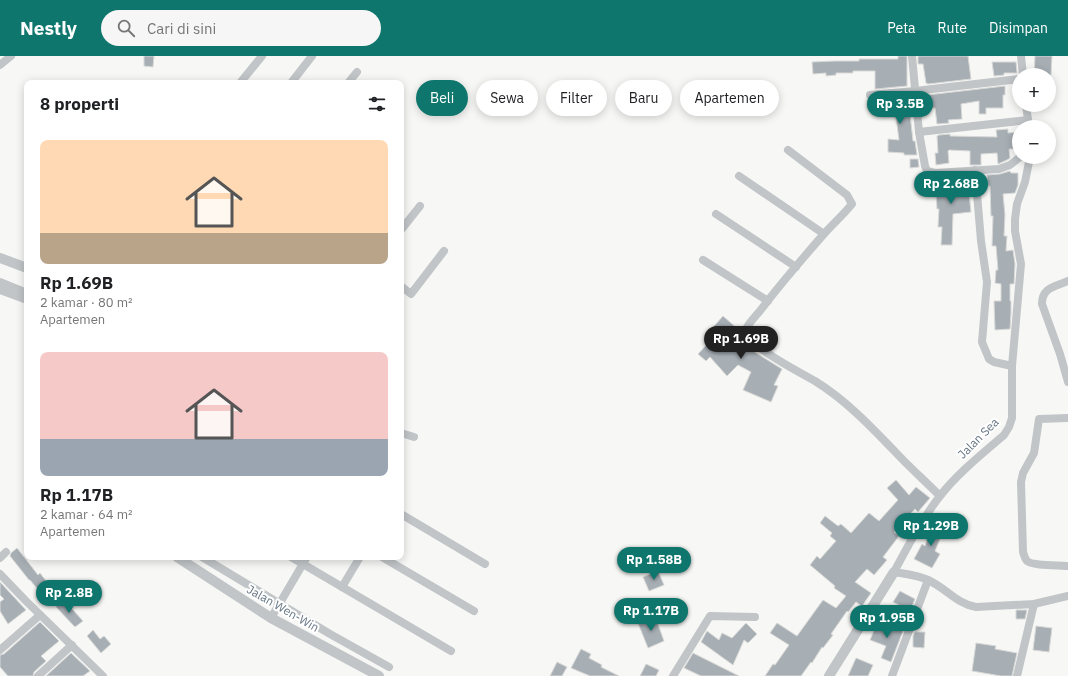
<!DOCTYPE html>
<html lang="id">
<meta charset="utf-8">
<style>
:root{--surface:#fff;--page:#f6f6f6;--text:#202124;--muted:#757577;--accent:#0f766e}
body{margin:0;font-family:"IBM Plex Sans",sans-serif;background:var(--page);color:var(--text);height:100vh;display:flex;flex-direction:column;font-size:15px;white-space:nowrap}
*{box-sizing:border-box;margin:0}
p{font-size:13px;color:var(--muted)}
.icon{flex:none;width:22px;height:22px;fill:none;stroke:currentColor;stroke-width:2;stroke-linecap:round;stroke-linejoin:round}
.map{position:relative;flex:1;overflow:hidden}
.details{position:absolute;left:24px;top:24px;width:380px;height:480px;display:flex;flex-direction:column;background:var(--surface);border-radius:8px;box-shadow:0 2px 10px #0003}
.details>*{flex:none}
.guide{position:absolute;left:416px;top:24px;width:380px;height:36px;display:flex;gap:8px}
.controls{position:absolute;left:1012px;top:12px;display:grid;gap:8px}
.controls a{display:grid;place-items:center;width:44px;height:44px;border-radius:50%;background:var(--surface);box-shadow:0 2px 10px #0003;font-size:20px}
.price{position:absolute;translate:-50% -34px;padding:0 9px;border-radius:14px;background:var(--accent);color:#fff;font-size:13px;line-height:26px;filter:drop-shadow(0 1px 2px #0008)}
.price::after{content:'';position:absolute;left:50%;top:24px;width:12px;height:9px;margin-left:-6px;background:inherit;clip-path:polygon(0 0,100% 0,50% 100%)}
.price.active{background:#222;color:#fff}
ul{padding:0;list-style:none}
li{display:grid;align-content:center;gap:8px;height:212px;padding:0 16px}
li span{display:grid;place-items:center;height:124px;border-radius:8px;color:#555}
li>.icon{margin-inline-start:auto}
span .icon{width:72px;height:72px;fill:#fffc;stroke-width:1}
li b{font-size:17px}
h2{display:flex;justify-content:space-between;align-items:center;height:48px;padding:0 16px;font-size:17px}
.chip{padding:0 14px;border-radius:18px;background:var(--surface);box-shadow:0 2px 10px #0003;font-size:14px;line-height:36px}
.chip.active{background:var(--accent);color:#fff}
header{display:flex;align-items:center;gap:24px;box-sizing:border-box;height:56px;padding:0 20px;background:var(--accent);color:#fff}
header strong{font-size:19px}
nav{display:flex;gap:22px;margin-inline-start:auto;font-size:14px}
.search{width:280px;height:36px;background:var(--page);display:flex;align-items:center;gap:10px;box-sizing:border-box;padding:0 14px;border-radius:22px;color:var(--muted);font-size:15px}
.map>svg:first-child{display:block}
.building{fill:#a7afb5;stroke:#d9d9d7}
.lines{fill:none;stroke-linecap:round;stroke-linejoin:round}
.minor{stroke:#c1c5c8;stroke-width:8}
.tertiary{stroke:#c1c5c8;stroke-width:10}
.labels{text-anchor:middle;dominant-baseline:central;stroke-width:4;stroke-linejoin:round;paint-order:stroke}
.street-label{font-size:12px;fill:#677785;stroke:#fff}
</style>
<header>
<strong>Nestly</strong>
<div class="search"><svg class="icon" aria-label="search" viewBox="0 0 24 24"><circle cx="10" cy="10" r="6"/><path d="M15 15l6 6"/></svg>Cari di sini</div>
<nav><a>Peta</a><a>Rute</a><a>Disimpan</a></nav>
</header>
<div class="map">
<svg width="1068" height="620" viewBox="0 0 1068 620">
<rect width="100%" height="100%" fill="#f7f8f5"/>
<g class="building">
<path d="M144,0h10l-1,11 -9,-1z"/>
<path d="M898,0h9v30l-32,3v-18h-22v2h-17v2l-10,1v-3l-13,1 -1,-12 23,-1h24v-2h39z"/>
<path d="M918,0h50l3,23 -43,5 -2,-1 -3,-19h-5z"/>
<path d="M1035,0h17l-1,19h-17z"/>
<path d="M992,6h24l1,11h-13v2l-10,1z"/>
<path d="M1005,30v9h-2v13h-17v6h-7v-13l-18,3 1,15 -14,1 1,3 -12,1 -2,-16h-8v-13z"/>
<path d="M907,41v3h4l1,14h-2l3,27h2l2,14h-13v-2l-16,-1v-13l11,1 -3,-23h-15v-17z"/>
<path d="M1008,73v4l11,-1v17h-10l1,9 -3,2 -9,4 -1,-11 -16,1v11h-11v-14l-21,-1 -1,1 1,12 -13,2 -1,-12h3l-1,-17 2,-1 11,-1v2l47,1 -1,-7z"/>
<path d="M910,103h8l1,8 -9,1z"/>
<path d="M1010,115l1,2h7v12l-3,8 -12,1 2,21 -1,21h3l-1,15 7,-1 2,14 -1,20h-4v17h1v12l-1,16 -15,1 -1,-29h7v-17l-6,-1 1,-13h2l-2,-24h-4l1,-30h-2l-1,-30h-2l-1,-11 13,-1z"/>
<path d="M963,121l2,16h4l2,19 -18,2 -1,31h-11l1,-18h-4l1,-18h-2l-2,-30 11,-1v1z"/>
<path d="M723,260l17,15 3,9 10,10v1l29,18 -8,16 4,1 -7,16 -28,-12 8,-18 -13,-7 -11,11 -17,-19 -4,4 -8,-7 15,-16 -5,-5z"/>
<path d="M896,424l13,15 7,-8 14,11 -12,14 -3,-3 -21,23 5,4 -16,21 4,3 -13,15 -7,-6 -12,13 16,11 -9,13 -6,-4 -8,10 -1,-1 -16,23 2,1 -10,13 -1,-1 -10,16 -1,-1 -10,14h-36l8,-12 2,1 14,-20 -19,-12 7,-10 20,13 26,-36 13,8 10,-12 -12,-8 1,-2 -25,-21 7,-9 3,3 16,-18 -6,-5 2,-3 -12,-10 5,-7 13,10 3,-2 10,9 18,-20 10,8 19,-21 -11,-12z"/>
<path d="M933,467l12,4 -10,24 5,3 -8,14 -18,-9 8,-15 3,2z"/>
<path d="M17,492l21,27 2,-2 16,21 -10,5 -16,-19h-1l-19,-24 1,-3z"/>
<path d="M658,515l6,14 -15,6 -6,-14z"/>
<path d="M0,526l26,28 -18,14 -8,-13v-9l4,-3 -4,-4z"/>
<path d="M900,535l15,8 -5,12 -17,-9z"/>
<path d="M64,544l19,21 -8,6 -19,-20z"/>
<path d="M1016,554h11l-2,9h-9z"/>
<path d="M655,560l9,25 -16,7 -10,-25z"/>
<path d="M878,565l25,10 -12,31 -10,-4 5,-12 -16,-6z"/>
<path d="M40,566l19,19 -18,15 5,5 -12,11 -1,4h-25l-8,-9v-12l4,-1z"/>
<path d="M746,567l11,11 -9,9 -4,-3 -11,25 -32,-23 6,-11 12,9 3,-7 10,5z"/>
<path d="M1036,570l16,2 -3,24 -16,-2z"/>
<path d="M93,574l7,9 4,-3 7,8 -10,9 -14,-17z"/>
<path d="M915,576h10l-1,16 -11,-1v-11z"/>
<path d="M976,587l20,3 -1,3 22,4 -5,23h-11l-29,-5z"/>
<path d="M581,593l10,5 -2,4 13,7 -1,2 18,9h-29l-19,-8z"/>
<path d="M71,597l19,18 -7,5h-37z"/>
<path d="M693,597l46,23h-38l-17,-8z"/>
<path d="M856,602l17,7 -5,11h-20z"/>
<path d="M557,606l10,5 -5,9h-12z"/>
<path d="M646,608l13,6 -3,6h-16z"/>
</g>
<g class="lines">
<g class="minor">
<path d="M912,0l7,76 6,34 2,5 8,2 64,-4 11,-4 10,-8"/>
<path d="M1021,0l2,19"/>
<path d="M0,9l11,-9"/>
<path d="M240,27l22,-27"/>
<path d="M291,27l21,-27"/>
<path d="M348,27l9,-11"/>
<path d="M870,39l45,-4 104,-12"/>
<path d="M1026,49l3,22"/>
<path d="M919,76l109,-12"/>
<path d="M788,94l59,45 5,9c-9,11 -19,20 -29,31 -20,23 -41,47 -60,72 -5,7 -15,16 -18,24 -2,12 59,44 70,50 34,21 61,51 88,79 12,12 25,24 37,36"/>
<path d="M1030,101l-5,25 -8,22 -2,15v12l6,33 -9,102v52l-3,9 -5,8c-22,19 -46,38 -64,61 -18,23 -32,50 -46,76 12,2 23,3 34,8 18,8 29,24 48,27l58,-3 34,-8"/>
<path d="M975,114l6,71 6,41 -5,60 7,17 5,3 18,4"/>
<path d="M739,120l85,58"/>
<path d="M716,158l80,53"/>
<path d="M401,174l19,-24"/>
<path d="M703,204l65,41"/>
<path d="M1068,225c-13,6 -26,6 -26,23l18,50 8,28"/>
<path d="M0,226l27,11"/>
<path d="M401,230l10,8 33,-43"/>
<path d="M0,234l27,10"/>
<path d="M1068,362l-29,1 -5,34 -11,20 -2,9 2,70c1,3 2,7 4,9 5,5 33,4 41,5"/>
<path d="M401,377l13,4"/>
<path d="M401,458l84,50"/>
<path d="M202,501l128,77 59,33"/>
<path d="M291,501l160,94"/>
<path d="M382,501l92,54"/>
<path d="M0,502l6,-6"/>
<path d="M0,518l26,27 77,75"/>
<path d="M342,531l18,-30"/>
<path d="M271,562l36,-61"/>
<path d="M0,594l40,-35"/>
<path d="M38,620l34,-31"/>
<path d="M673,620l37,-60 45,1"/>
<path d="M892,620l36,-96"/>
<path d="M1017,620l17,-72"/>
</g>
<g class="tertiary">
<path d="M0,202l27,10"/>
<path d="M177,501l94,61 108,58"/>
<path d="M829,620l65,-104"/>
</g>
</g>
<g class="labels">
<g class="street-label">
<text transform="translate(978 382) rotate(-45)">Jalan Sea</text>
<text transform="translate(283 552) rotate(30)">Jalan Wen-Win</text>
</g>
</g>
</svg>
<div class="controls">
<a>+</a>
<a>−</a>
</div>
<b class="price" style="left:900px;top:69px">Rp 3.5B</b>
<b class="price" style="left:951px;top:149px">Rp 2.68B</b>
<b class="price active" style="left:741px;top:304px">Rp 1.69B</b>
<b class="price" style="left:931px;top:491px">Rp 1.29B</b>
<b class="price" style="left:654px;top:525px">Rp 1.58B</b>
<b class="price" style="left:69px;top:558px">Rp 2.8B</b>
<b class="price" style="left:651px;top:576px">Rp 1.17B</b>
<b class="price" style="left:887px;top:583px">Rp 1.95B</b>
<div class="guide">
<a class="chip active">Beli</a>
<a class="chip">Sewa</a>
<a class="chip">Filter</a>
<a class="chip">Baru</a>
<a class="chip">Apartemen</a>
</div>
<section class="details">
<h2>8 properti<svg class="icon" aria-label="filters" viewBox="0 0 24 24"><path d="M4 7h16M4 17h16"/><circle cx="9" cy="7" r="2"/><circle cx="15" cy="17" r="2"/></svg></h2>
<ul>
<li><span style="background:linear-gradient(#ffd9b3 75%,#b9a48a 0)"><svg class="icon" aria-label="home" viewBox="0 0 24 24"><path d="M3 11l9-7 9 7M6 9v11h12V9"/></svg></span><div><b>Rp 1.69B</b><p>2 kamar · 80 m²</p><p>Apartemen</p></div></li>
<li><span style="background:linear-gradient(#f6c9c9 70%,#9aa5b1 0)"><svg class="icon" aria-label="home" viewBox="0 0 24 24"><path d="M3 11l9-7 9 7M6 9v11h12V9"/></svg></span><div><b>Rp 1.17B</b><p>2 kamar · 64 m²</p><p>Apartemen</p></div></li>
</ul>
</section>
</div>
